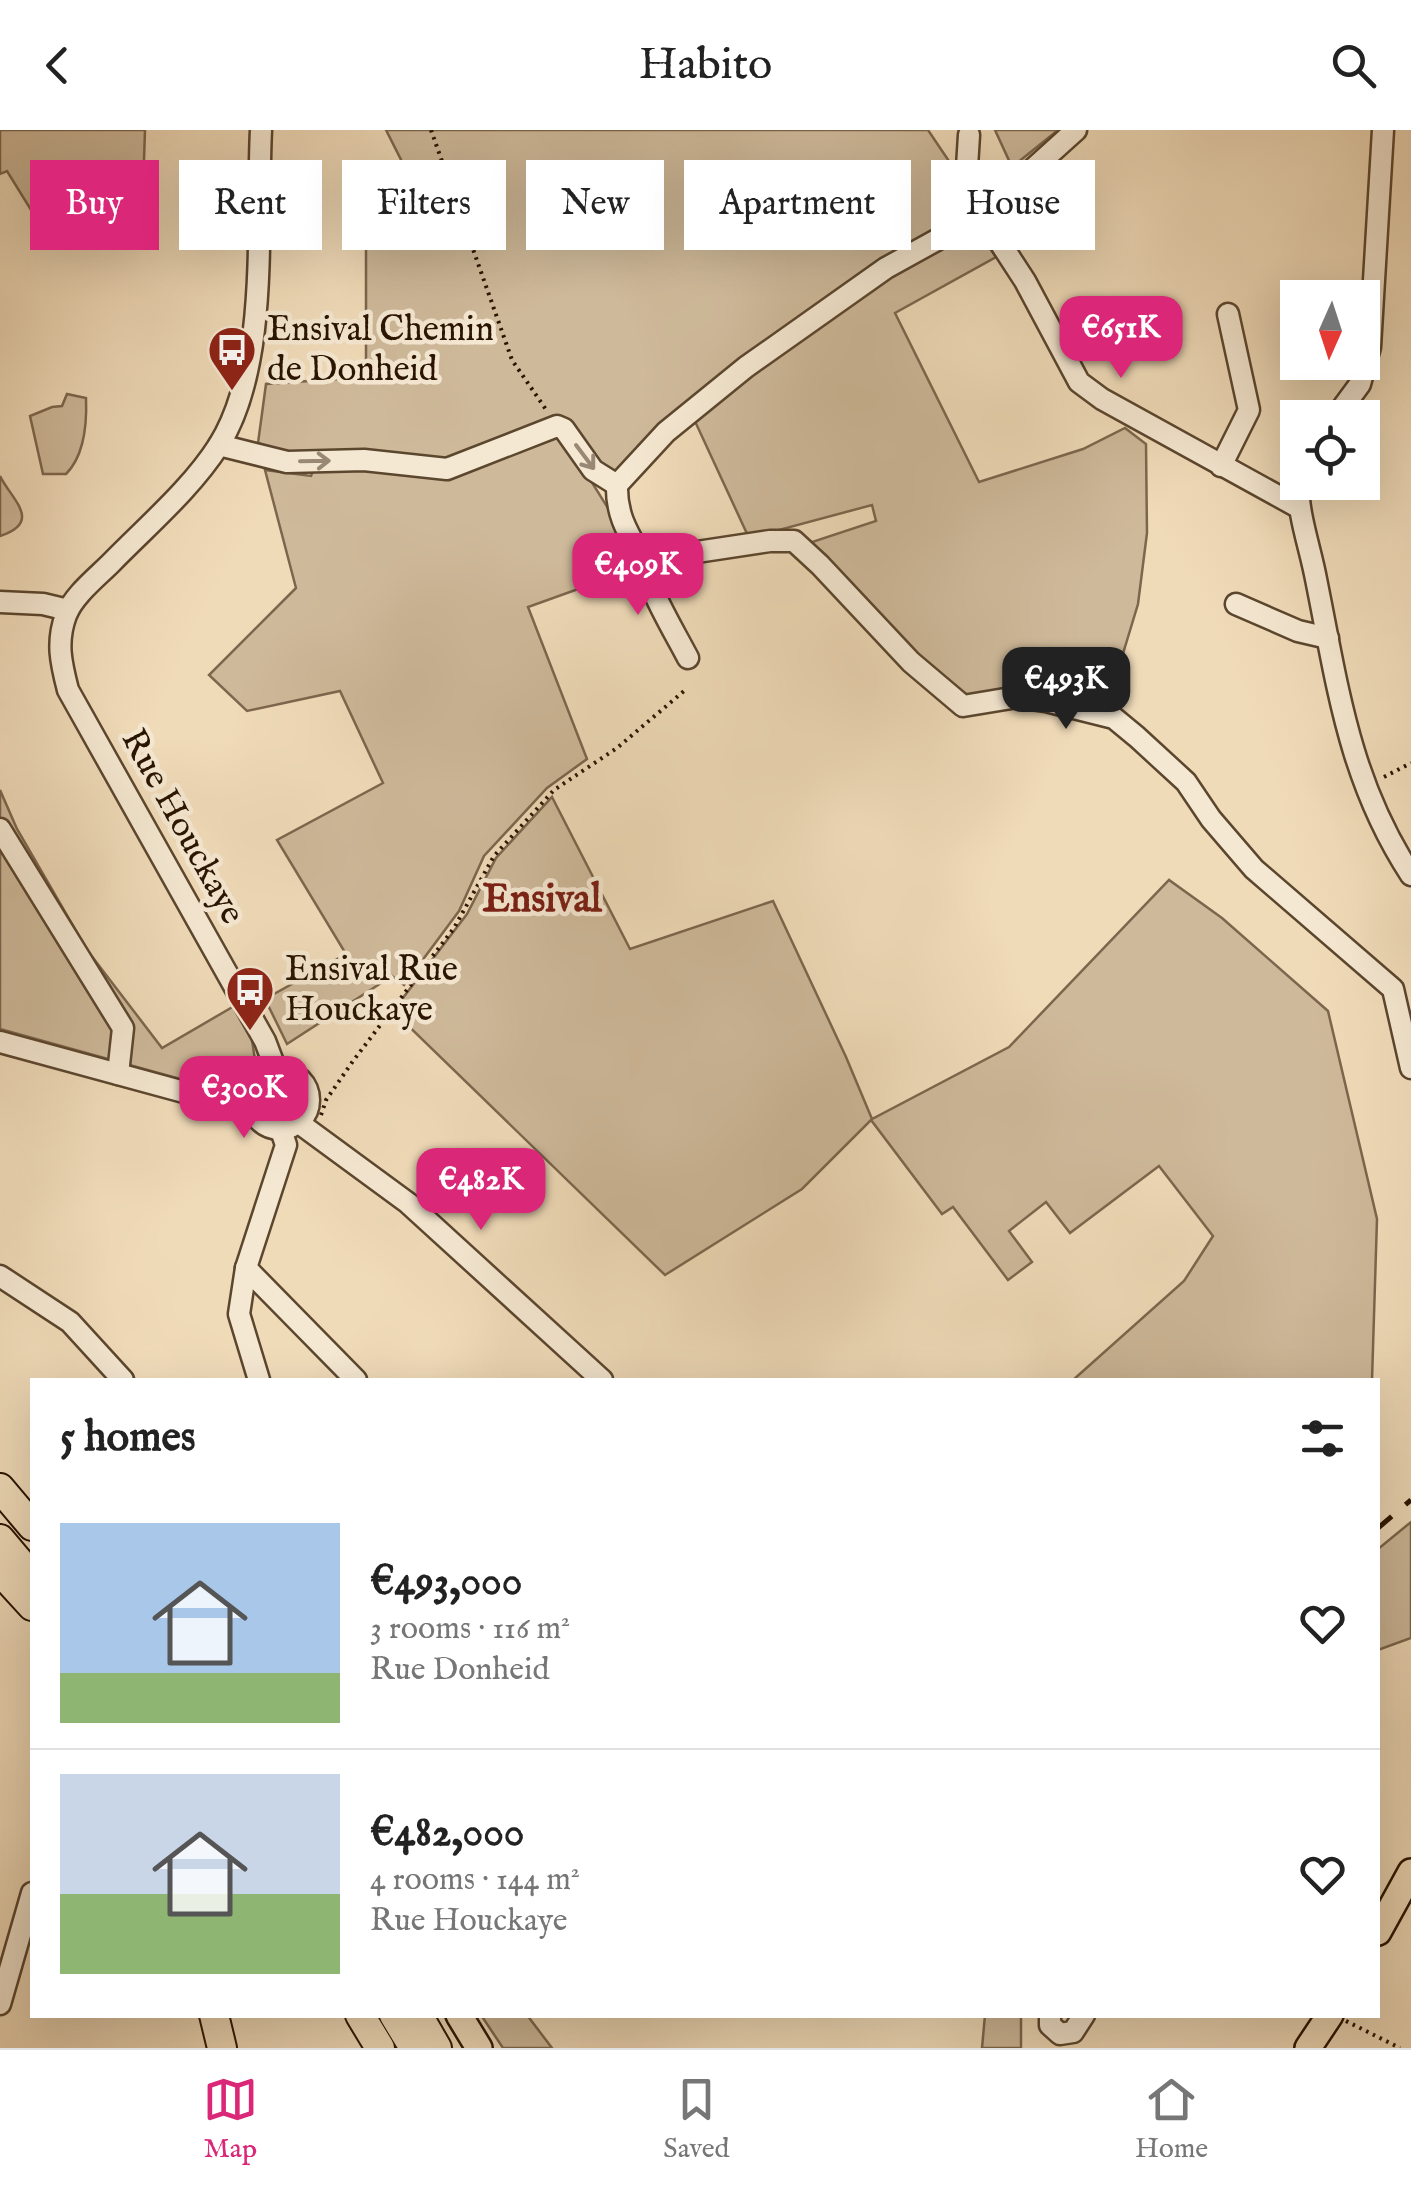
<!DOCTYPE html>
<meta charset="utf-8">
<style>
:root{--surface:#fff;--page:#f6f6f6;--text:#222;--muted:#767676;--line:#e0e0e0;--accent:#db2777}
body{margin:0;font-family:"IM FELL English",serif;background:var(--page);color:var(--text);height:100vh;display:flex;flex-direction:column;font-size:38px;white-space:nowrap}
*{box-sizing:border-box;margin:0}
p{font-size:32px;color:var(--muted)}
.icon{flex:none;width:55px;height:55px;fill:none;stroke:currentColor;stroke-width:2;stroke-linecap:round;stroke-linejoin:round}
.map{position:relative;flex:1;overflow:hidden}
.side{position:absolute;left:30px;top:1248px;width:1350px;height:640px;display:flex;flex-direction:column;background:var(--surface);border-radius:0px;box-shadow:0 10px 40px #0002}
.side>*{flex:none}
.guide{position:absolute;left:30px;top:30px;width:1352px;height:90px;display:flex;gap:20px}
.needle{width:65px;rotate:183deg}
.buttons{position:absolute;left:1280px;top:150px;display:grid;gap:20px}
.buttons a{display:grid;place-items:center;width:100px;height:100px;border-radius:0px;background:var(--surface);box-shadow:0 10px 40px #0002;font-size:50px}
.price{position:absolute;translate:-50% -85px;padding:0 22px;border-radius:20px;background:var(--accent);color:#fff;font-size:32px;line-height:65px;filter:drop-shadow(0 2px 5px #0008)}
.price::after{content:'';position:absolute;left:50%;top:60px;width:30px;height:22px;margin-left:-15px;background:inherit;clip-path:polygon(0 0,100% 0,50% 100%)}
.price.active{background:#222;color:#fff}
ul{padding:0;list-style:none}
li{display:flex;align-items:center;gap:30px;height:250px;padding:0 30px}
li+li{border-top:2px solid var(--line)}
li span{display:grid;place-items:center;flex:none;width:280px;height:200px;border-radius:0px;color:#555}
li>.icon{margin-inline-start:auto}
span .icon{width:120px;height:120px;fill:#fffc;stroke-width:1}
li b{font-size:42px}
h2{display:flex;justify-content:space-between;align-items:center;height:120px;padding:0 30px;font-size:42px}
.pill{padding:0 35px;border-radius:0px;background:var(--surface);box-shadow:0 10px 40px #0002;font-size:35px;line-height:90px}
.pill.active{background:var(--accent);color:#fff}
header{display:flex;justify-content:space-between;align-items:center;height:130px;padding:0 30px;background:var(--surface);font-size:45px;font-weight:600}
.menu{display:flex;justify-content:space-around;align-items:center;height:140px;border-top:2px solid var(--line);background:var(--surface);font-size:28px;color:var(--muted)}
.menu a{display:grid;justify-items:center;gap:5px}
.menu .active{color:var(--accent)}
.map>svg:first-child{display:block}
.green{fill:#ceb99a;stroke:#7c664d;stroke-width:2.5}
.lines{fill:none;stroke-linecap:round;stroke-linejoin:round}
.minor-casing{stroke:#5b462e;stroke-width:25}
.major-casing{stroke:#291400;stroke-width:30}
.highway-casing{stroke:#291400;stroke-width:32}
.path{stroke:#291400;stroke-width:4;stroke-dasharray:2.5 5;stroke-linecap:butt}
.minor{stroke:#f5e8d2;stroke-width:20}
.major{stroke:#f0dbb9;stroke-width:25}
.highway{stroke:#f0dbb9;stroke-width:28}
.rail{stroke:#291400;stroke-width:5;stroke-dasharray:18 18;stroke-linecap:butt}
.oneway{stroke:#998974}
.labels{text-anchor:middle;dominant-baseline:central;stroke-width:9;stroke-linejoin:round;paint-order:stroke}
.poi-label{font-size:35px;fill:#291400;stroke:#f5e8d2;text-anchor:start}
.street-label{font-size:35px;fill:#291400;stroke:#f5e8d2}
.quarter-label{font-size:40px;font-weight:bold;fill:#7a1f14;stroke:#f5e8d2}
</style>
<header><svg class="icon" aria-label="back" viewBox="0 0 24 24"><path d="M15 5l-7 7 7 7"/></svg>Habito<svg class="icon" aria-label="search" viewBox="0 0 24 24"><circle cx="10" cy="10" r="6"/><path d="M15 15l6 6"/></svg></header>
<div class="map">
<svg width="1411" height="1918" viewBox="0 0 1411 1918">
<rect width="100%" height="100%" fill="#f0dbb9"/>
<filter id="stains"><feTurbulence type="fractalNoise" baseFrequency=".002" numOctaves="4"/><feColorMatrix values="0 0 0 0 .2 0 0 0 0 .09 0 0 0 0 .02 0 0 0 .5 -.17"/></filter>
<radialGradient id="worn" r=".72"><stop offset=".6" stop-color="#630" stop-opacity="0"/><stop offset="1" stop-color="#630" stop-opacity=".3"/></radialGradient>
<g class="green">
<path d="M0,0h145l-2,60 12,12c-14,11 -90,18 -114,24l-34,-55 -7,3z"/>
<path d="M386,0h542l27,40 15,42c-54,23 -103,57 -151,91 -73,51 -143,106 -205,170l-51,-37 48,77 23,56 -106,38 59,152 -40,29 -63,68 -25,55 -55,74 -12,-9 -105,68 -22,-45 81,-45 -69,-114 106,-57 -43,-92 -93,20 -38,-36 87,-87 -31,-118 46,6 4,-10 -57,-23 8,-59 100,-7v-141l66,-15z"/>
<path d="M995,0h63l-46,37z"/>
<path d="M977,100l19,27 -101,56 84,169 104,-33 42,-21 21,16 1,89 -9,71 -20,66 -62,20 -92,7 -30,-18 -122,-137 64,-21 -4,-16 -123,33 -56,-121 216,-159z"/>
<path d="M67,264l19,4c1,25 -1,57 -20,76h-23l-13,-58 22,-9 10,-1z"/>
<path d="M0,346c12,24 43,46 0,60z"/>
<path d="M0,660l17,39 70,121 75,98 74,-43 16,35 4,27 -17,22 -41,-5 -198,-55z"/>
<path d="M552,667l78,152 143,-48 73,156 26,62 137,-72 160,-167 53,38 106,93 49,208 -5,161h-299l111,-99 29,-45 -54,-70 -89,67 -24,-31 -37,29 23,31 -24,18 -55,-73 -11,7 -71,-94 -69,69 -137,86 -272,-264 74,-97 29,-56z"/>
<path d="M1411,1392v116l-33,12v-101z"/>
<path d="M481,1885h46l25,33h-49z"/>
<path d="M985,1885h36v33h-39z"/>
</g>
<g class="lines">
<g class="minor-casing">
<g id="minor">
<path d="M261,0c-5,95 9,233 -42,315 -28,44 -72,81 -108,118 -15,15 -37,32 -45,52 -10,27 -5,48 2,75l197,351 11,29"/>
<path d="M969,5l-3,48 16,32 43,66 54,101 23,17 196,108"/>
<path d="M1335,288l25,-34 10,-37 13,-217"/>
<path d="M219,315l68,17 77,-2 83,9 110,-43 7,3 29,41 24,15"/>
<path d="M1221,336l28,-56 -21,-96"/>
<path d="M1298,352c0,34 12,65 18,97 22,109 33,201 95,296"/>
<path d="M617,355l49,-53 80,-65 140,-99 96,-53 94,-85"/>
<path d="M617,355c-1,30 11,48 25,73 5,8 6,20 10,30 10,24 24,47 36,70"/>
<path d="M644,430l126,-19h24l26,24 91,97 52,44 54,-9 29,4 68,17 23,19 49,45 25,37 43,50 139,120 18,79"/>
<path d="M0,472l43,2 25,6"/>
<path d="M1236,474l62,27 30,7"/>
<path d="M0,699l123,199 -5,46"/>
<path d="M0,912l217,59 34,2"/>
<circle cx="280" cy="970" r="29"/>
<path d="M299,993l109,80 194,177"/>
<path d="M246,1138l110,112"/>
<path d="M0,1146l70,46 53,58"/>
<path d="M259,1250l-20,-66 7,-46 40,-123 -5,-15"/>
<path d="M0,1874l32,-111"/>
<path d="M1050,1885v10l10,9 13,-2 11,-17"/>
</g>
</g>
<g class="major-casing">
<g id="major">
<path d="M1378,1802l33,-60"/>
<path d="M459,1885l20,33"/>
<path d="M1308,1918l22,-33"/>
</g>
</g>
<g class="highway-casing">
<g id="highway">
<path d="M0,1358l32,38"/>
<path d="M0,1409l32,38"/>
<path d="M0,1441l32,35"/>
<path d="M214,1885l8,33"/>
<path d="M360,1885l20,33"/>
<path d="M394,1885l20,33"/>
<path d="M418,1885l19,33"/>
</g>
</g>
<g class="path">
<path d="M431,0l81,230 35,51"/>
<path d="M1384,647l27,-14"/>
<path d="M321,985l5,-15 27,-39 101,-133 40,-72 60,-66 63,-42 67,-57"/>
<path d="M1346,1891l54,27"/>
</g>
<use href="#minor" class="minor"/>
<use href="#major" class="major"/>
<use href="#highway" class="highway"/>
<path class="rail" d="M1378,1398l33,-28"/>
</g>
<defs><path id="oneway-shaft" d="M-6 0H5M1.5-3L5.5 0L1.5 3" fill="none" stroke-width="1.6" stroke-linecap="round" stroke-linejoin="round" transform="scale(2.5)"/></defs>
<g class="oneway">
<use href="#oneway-shaft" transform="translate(585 327) rotate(53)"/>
<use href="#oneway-shaft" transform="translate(315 331) rotate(-1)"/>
</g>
<defs>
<g id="bus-pin" transform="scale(2.5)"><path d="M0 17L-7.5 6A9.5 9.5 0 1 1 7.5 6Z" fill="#8f2418" stroke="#f5e8d2"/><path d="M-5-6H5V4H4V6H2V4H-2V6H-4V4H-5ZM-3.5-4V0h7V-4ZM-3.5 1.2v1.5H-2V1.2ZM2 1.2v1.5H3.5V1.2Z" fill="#fff"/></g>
</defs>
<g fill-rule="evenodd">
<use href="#bus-pin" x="232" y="220"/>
<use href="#bus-pin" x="250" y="860"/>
</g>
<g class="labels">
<g class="poi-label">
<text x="267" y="200">Ensival Chemin<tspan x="267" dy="40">de Donheid</tspan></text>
<text x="285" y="840">Ensival Rue<tspan x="285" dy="40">Houckaye</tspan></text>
</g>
<g class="street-label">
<text transform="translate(182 697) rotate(61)">Rue Houckaye</text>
</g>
<g class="quarter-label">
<text x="542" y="770">Ensival</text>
</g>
</g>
<rect width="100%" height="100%" filter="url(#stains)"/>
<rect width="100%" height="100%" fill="url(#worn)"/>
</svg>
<div class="buttons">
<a><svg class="needle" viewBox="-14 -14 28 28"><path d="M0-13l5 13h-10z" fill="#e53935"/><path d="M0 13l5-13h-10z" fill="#767676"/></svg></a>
<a><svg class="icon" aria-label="locate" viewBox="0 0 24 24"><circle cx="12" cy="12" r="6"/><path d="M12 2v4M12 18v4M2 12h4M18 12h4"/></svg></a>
</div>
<b class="price" style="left:1121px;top:251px">€651K</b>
<b class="price" style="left:638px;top:488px">€409K</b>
<b class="price active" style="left:1066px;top:602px">€493K</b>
<b class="price" style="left:244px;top:1011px">€300K</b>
<b class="price" style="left:481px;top:1103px">€482K</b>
<div class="guide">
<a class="pill active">Buy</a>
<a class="pill">Rent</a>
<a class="pill">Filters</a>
<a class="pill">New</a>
<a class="pill">Apartment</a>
<a class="pill">House</a>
</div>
<section class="side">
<h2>5 homes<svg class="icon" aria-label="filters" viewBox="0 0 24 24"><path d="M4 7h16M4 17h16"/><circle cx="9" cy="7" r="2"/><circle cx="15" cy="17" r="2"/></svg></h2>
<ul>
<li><span style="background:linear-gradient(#a9c7e8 75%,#8fb573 0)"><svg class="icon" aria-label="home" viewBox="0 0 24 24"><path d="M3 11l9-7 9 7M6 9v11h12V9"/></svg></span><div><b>€493,000</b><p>3 rooms · 116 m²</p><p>Rue Donheid</p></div><svg class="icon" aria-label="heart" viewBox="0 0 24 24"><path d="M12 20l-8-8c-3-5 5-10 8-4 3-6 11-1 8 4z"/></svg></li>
<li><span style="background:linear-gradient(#c9d6e8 60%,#8fb573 0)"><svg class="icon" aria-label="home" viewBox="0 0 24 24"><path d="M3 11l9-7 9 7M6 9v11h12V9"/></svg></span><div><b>€482,000</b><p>4 rooms · 144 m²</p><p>Rue Houckaye</p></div><svg class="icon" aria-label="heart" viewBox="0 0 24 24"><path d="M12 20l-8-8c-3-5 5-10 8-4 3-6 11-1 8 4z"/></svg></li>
</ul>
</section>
</div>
<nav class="menu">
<a class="active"><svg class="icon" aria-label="map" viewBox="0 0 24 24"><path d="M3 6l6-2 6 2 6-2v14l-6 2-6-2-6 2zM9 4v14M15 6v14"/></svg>Map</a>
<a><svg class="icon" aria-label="saved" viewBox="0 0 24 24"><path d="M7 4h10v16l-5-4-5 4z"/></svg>Saved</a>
<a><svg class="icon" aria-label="home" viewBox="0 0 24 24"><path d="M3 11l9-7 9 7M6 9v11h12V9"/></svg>Home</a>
</nav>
